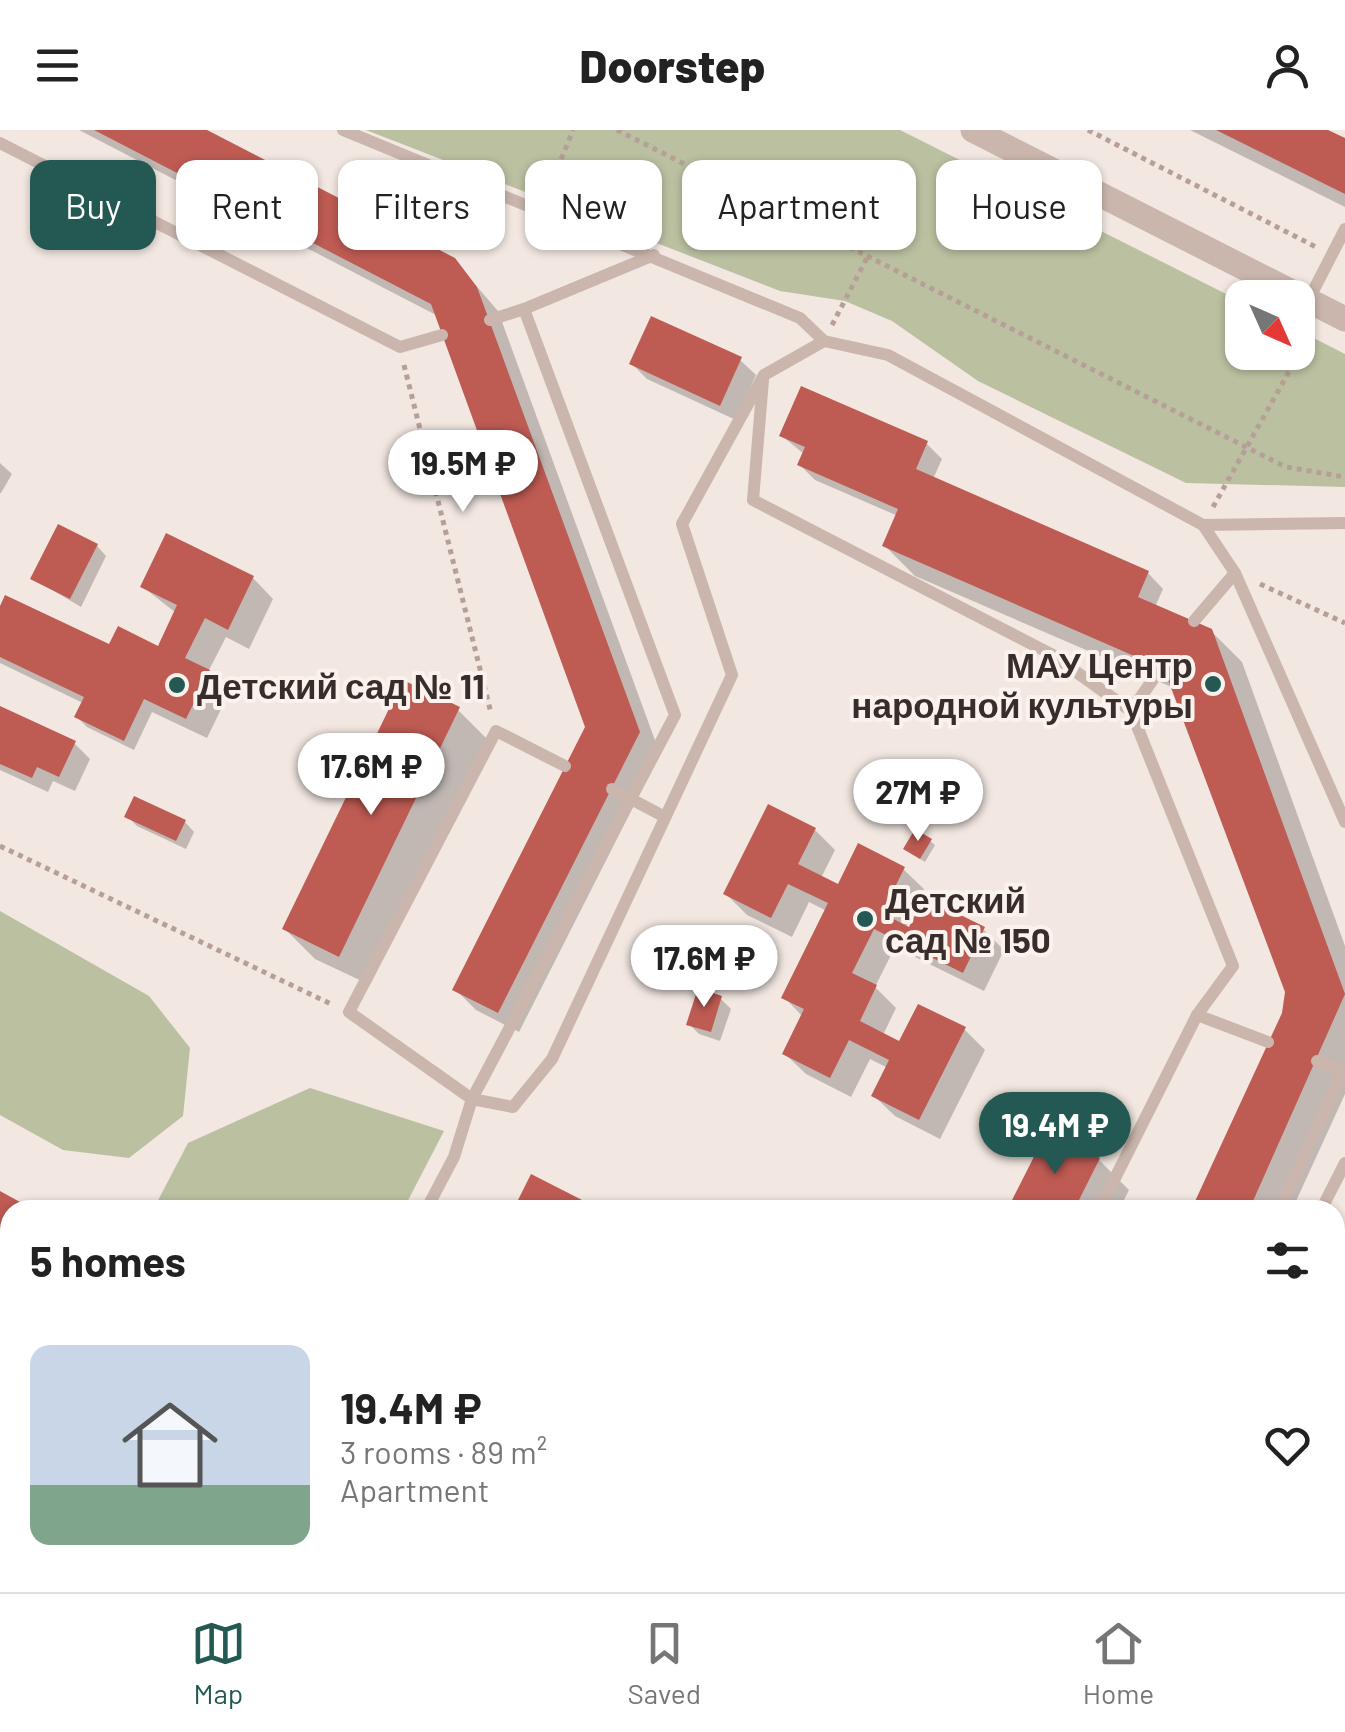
<!DOCTYPE html>
<meta charset="utf-8">
<style>
:root{--surface:#fff;--page:#f2f2f2;--text:#222;--muted:#767676;--line:#e0e0e0;--accent:#235853}
body{margin:0;font-family:Barlow,sans-serif;background:var(--page);color:var(--text);height:100vh;display:flex;flex-direction:column;font-size:38px;white-space:nowrap}
*{box-sizing:border-box;margin:0}
p{font-size:32px;color:var(--muted)}
.icon{flex:none;width:55px;height:55px;fill:none;stroke:currentColor;stroke-width:2;stroke-linecap:round;stroke-linejoin:round}
.map{position:relative;flex:1;overflow:hidden}
.sheet{position:absolute;left:0px;top:1070px;width:1345px;height:392px;display:flex;flex-direction:column;background:var(--surface);border-radius:30px 30px 0 0;box-shadow:0 2px 8px #0004}
.sheet>*{flex:none}
.banner{position:absolute;left:30px;top:30px;width:1285px;height:90px;display:flex;gap:20px}
.needle{width:65px;rotate:135deg}
.controls{position:absolute;left:1225px;top:150px;display:grid;gap:20px}
.controls a{display:grid;place-items:center;width:90px;height:90px;border-radius:20px;background:var(--surface);box-shadow:0 2px 8px #0004;font-size:50px}
.price{position:absolute;translate:-50% -85px;padding:0 22px;border-radius:35px;background:#fff;color:#222;font-size:32px;line-height:65px;filter:drop-shadow(0 2px 5px #0008)}
.price::after{content:'';position:absolute;left:50%;top:60px;width:30px;height:22px;margin-left:-15px;background:inherit;clip-path:polygon(0 0,100% 0,50% 100%)}
.price.active{background:var(--accent);color:#fff}
ul{padding:0;list-style:none}
li{display:flex;align-items:center;gap:30px;height:250px;padding:0 30px}
li+li{border-top:2px solid var(--line)}
li span{display:grid;place-items:center;flex:none;width:280px;height:200px;border-radius:20px;color:#555}
li>.icon{margin-inline-start:auto}
span .icon{width:120px;height:120px;fill:#fffc;stroke-width:1}
li b{font-size:42px}
h2{display:flex;justify-content:space-between;align-items:center;height:120px;padding:0 30px;font-size:42px}
.pill{padding:0 35px;border-radius:20px;background:var(--surface);box-shadow:0 2px 8px #0004;font-size:35px;line-height:90px}
.pill.active{background:var(--accent);color:#fff}
header{display:flex;justify-content:space-between;align-items:center;height:130px;padding:0 30px;background:var(--surface);font-size:45px;font-weight:800}
.dock{display:flex;justify-content:space-around;align-items:center;height:140px;border-top:2px solid var(--line);background:var(--surface);font-size:28px;color:var(--muted)}
.dock a{display:grid;justify-items:center;gap:5px}
.dock .active{color:var(--accent)}
.map>svg:first-child{display:block}
.green{fill:#bbc0a1}
.shadow{fill:#0003}
.building{fill:#be5b53}
.lines{fill:none;stroke-linecap:round;stroke-linejoin:round}
.path{stroke:#b69f97;stroke-width:5;stroke-dasharray:5 5;stroke-linecap:butt}
.service{stroke:#cab6ad;stroke-width:12}
.tertiary{stroke:#cab6ad;stroke-width:25}
.poi-dot{fill:#235853;stroke:#faf2ed;stroke-width:4}
.labels{text-anchor:middle;dominant-baseline:central;stroke-width:8;stroke-linejoin:round;paint-order:stroke}
.poi-label{font-size:35px;font-weight:bold;fill:#392d2b;stroke:#faf2ed;text-anchor:start}
</style>
<header><svg class="icon" aria-label="menu" viewBox="0 0 24 24"><path d="M4 6h16M4 12h16M4 18h16"/></svg>Doorstep<svg class="icon" aria-label="person" viewBox="0 0 24 24"><circle cx="12" cy="8" r="4"/><path d="M4 21q1-7 8-7t8 7"/></svg></header>
<div class="map">
<svg width="1345" height="1462" viewBox="0 0 1345 1462">
<rect width="100%" height="100%" fill="#f2e7e1"/>
<g class="green">
<path d="M366,0h534l342,172v50h56v-22l47,24v133l-159,-4 -208,-102 -86,-60 -47,-20 -65,-10z"/>
<path d="M0,781l149,85 41,52 -7,68 -54,42 -66,-8 -63,-35z"/>
<path d="M310,958l134,43 -41,79h-250l35,-67z"/>
<path d="M10,1320v132l198,1 -5,9h-203v-139z"/>
</g>
<g class="shadow">
<path d="M79,0h123l252,130 44,51 162,443 -141,278 -43,-22 -21,-21 133,-262 -150,-411z"/>
<path d="M1190,0h133l22,11v66z"/>
<path d="M740,230l16,15 -20,45 -89,-41 -15,-15z"/>
<path d="M782,306l145,8 15,15 -9,20 215,94 15,16 -8,18 56,24 31,31 103,284v148l-53,116h-98l90,-196 4,-22 -114,-304 -259,-112 -30,-30 13,-30 -83,-36 -15,-15 4,-11z"/>
<path d="M0,333l12,11 -11,19h-1z"/>
<path d="M97,416l9,10 -25,51 -47,-28z"/>
<path d="M253,448l20,21 -24,50 -23,-12 -18,35 21,21 -22,45 -55,-26 -18,38 -47,-23 -10,-10 6,-14 -83,-40v-51l110,36 50,1 16,-36 -33,-26z"/>
<path d="M0,579l74,34 16,16 -15,32 -22,-10 -5,11 -48,-22z"/>
<path d="M458,580l30,30 -118,245 -55,-26 -30,-30z"/>
<path d="M127,686l58,6 9,10 -8,17 -49,-23z"/>
<path d="M815,700l20,20 -14,28 18,9 64,-18 21,20 -19,39 79,2 20,20 -20,41 -89,-44 -20,40 21,21 -13,27 17,9 64,-15 21,21 -45,89 -45,-23 -21,-20 14,-28 -18,-9 -19,38 -45,-23 -21,-20 18,-37 -19,-20 43,-86 -18,-9 -17,35 -45,-22 -21,-21z"/>
<path d="M930,711l5,4 -10,17 -14,-9z"/>
<path d="M721,869l10,10 -11,32 -21,-7 -10,-10z"/>
<path d="M1099,1030l30,30 -10,20h-109z"/>
<path d="M0,1063l28,17h-18v71l-10,18z"/>
<path d="M328,1452h109l-5,10h-108z"/>
<path d="M570,1452h108l-5,10h-108z"/>
<path d="M1027,1452h107l-5,10h-107z"/>
<path d="M1325,1452l20,5v5h-24z"/>
</g>
<g class="building">
<path d="M94,0h113l248,128 22,29 163,445 -142,281 -46,-23 133,-263 -154,-423z"/>
<path d="M1216,0h112l17,8v56z"/>
<path d="M651,186l91,41 -22,49 -91,-42z"/>
<path d="M801,256l127,55 -12,28 233,102 -11,26 74,32 133,365 -96,216h-58l91,-197 3,-21 -121,-323 -282,-123 16,-37 -101,-44 8,-18 -26,-11z"/>
<path d="M58,394l40,20 -28,55 -40,-20z"/>
<path d="M166,403l88,43 -26,54 -23,-12 -20,40 25,12 -24,49 -42,-20 -20,42 -50,-24 10,-20 -84,-40v-51l5,-11 104,49 9,-18 40,20 19,-41 -37,-18z"/>
<path d="M403,550l57,27 -121,250 -57,-28z"/>
<path d="M0,576l76,35 -17,36 -22,-10 -5,11 -32,-14z"/>
<path d="M134,666l52,24 -10,21 -52,-24z"/>
<path d="M768,674l48,24 -18,36 40,20 20,-41 47,24 -23,46 27,14 15,-30 61,30 -22,46 -89,-44 -22,44 25,12 -17,36 39,20 19,-37 48,23 -47,93 -48,-24 18,-36 -40,-20 -19,38 -48,-24 22,-45 -23,-11 47,-95 -40,-19 -17,34 -48,-24z"/>
<path d="M915,699l17,10 -12,20 -17,-10z"/>
<path d="M698,858l24,8 -11,36 -25,-7z"/>
<path d="M1047,1001l53,27 -26,52h-67z"/>
<path d="M531,1044l53,27 -4,9h-67z"/>
<path d="M0,1061l29,16 -19,3v29l-10,18z"/>
<path d="M10,1214v56l-10,-7v-34z"/>
<path d="M326,1452h66l-4,10h-67z"/>
<path d="M567,1452h67l-5,10h-67z"/>
<path d="M1024,1452h65l-4,10h-66z"/>
</g>
<g class="lines">
<g class="path">
<path d="M617,0l669,337 59,10"/>
<path d="M1088,0l228,117"/>
<path d="M546,66l27,-66"/>
<path d="M832,195l36,-69"/>
<path d="M404,235l87,348"/>
<path d="M1213,377l100,-178"/>
<path d="M1260,454l85,39"/>
<path d="M0,716l331,158"/>
</g>
<g class="service">
<path d="M343,0l457,188 24,23 64,14 315,170 142,-2"/>
<path d="M0,13l400,204 42,-12"/>
<path d="M1308,171l37,-72"/>
<path d="M524,179l130,-54"/>
<path d="M763,250l-10,120 298,154 80,57 102,255 -36,49 -98,195"/>
<path d="M1203,395l32,48 110,249"/>
<path d="M1194,491l41,-48"/>
<path d="M1131,581l30,-43"/>
<path d="M565,636l-69,-35 -147,281 123,87 41,8 39,-48 180,-384 -50,-151 82,-149 60,-34"/>
<path d="M612,659l53,28"/>
<path d="M1197,885l71,27"/>
<path d="M1317,931l28,10"/>
<path d="M62,1080l2,-2"/>
<path d="M426,1080l28,-53 18,-58 203,-384 -151,-406 -34,11"/>
<path d="M1279,1080l64,-140"/>
<path d="M1321,1080l24,-47"/>
<path d="M0,1185l10,-17"/>
<path d="M1335,1202l10,4"/>
<path d="M1335,1335l10,-26"/>
<path d="M228,1462l5,-10"/>
<path d="M462,1462l6,-10"/>
<path d="M666,1462l6,-10"/>
<path d="M907,1462l5,-10"/>
<path d="M1138,1462l5,-10"/>
<path d="M1277,1462l5,-10"/>
</g>
<path class="tertiary" d="M973,0l372,189"/>
</g>
<g class="poi-dot">
<circle cx="1213" cy="554" r="10"/>
<circle cx="177" cy="555" r="10"/>
<circle cx="865" cy="789" r="10"/>
</g>
<g class="labels">
<g class="poi-label">
<text x="1193" y="534" text-anchor="end">МАУ Центр<tspan x="1193" dy="40">народной культуры</tspan></text>
<text x="197" y="555">Детский сад № 11</text>
<text x="885" y="769">Детский<tspan x="885" dy="40">сад № 150</tspan></text>
</g>
</g>
</svg>
<div class="controls">
<a><svg class="needle" viewBox="-14 -14 28 28"><path d="M0-13l5 13h-10z" fill="#e53935"/><path d="M0 13l5-13h-10z" fill="#767676"/></svg></a>
</div>
<b class="price" style="left:463px;top:385px">19.5M ₽</b>
<b class="price" style="left:371px;top:688px">17.6M ₽</b>
<b class="price" style="left:918px;top:714px">27M ₽</b>
<b class="price" style="left:704px;top:880px">17.6M ₽</b>
<b class="price active" style="left:1055px;top:1047px">19.4M ₽</b>
<div class="banner">
<a class="pill active">Buy</a>
<a class="pill">Rent</a>
<a class="pill">Filters</a>
<a class="pill">New</a>
<a class="pill">Apartment</a>
<a class="pill">House</a>
</div>
<section class="sheet">
<h2>5 homes<svg class="icon" aria-label="filters" viewBox="0 0 24 24"><path d="M4 7h16M4 17h16"/><circle cx="9" cy="7" r="2"/><circle cx="15" cy="17" r="2"/></svg></h2>
<ul>
<li><span style="background:linear-gradient(#c9d6e8 70%,#7fa58c 0)"><svg class="icon" aria-label="home" viewBox="0 0 24 24"><path d="M3 11l9-7 9 7M6 9v11h12V9"/></svg></span><div><b>19.4M ₽</b><p>3 rooms · 89 m²</p><p>Apartment</p></div><svg class="icon" aria-label="heart" viewBox="0 0 24 24"><path d="M12 20l-8-8c-3-5 5-10 8-4 3-6 11-1 8 4z"/></svg></li>
</ul>
</section>
</div>
<nav class="dock">
<a class="active"><svg class="icon" aria-label="map" viewBox="0 0 24 24"><path d="M3 6l6-2 6 2 6-2v14l-6 2-6-2-6 2zM9 4v14M15 6v14"/></svg>Map</a>
<a><svg class="icon" aria-label="saved" viewBox="0 0 24 24"><path d="M7 4h10v16l-5-4-5 4z"/></svg>Saved</a>
<a><svg class="icon" aria-label="home" viewBox="0 0 24 24"><path d="M3 11l9-7 9 7M6 9v11h12V9"/></svg>Home</a>
</nav>
